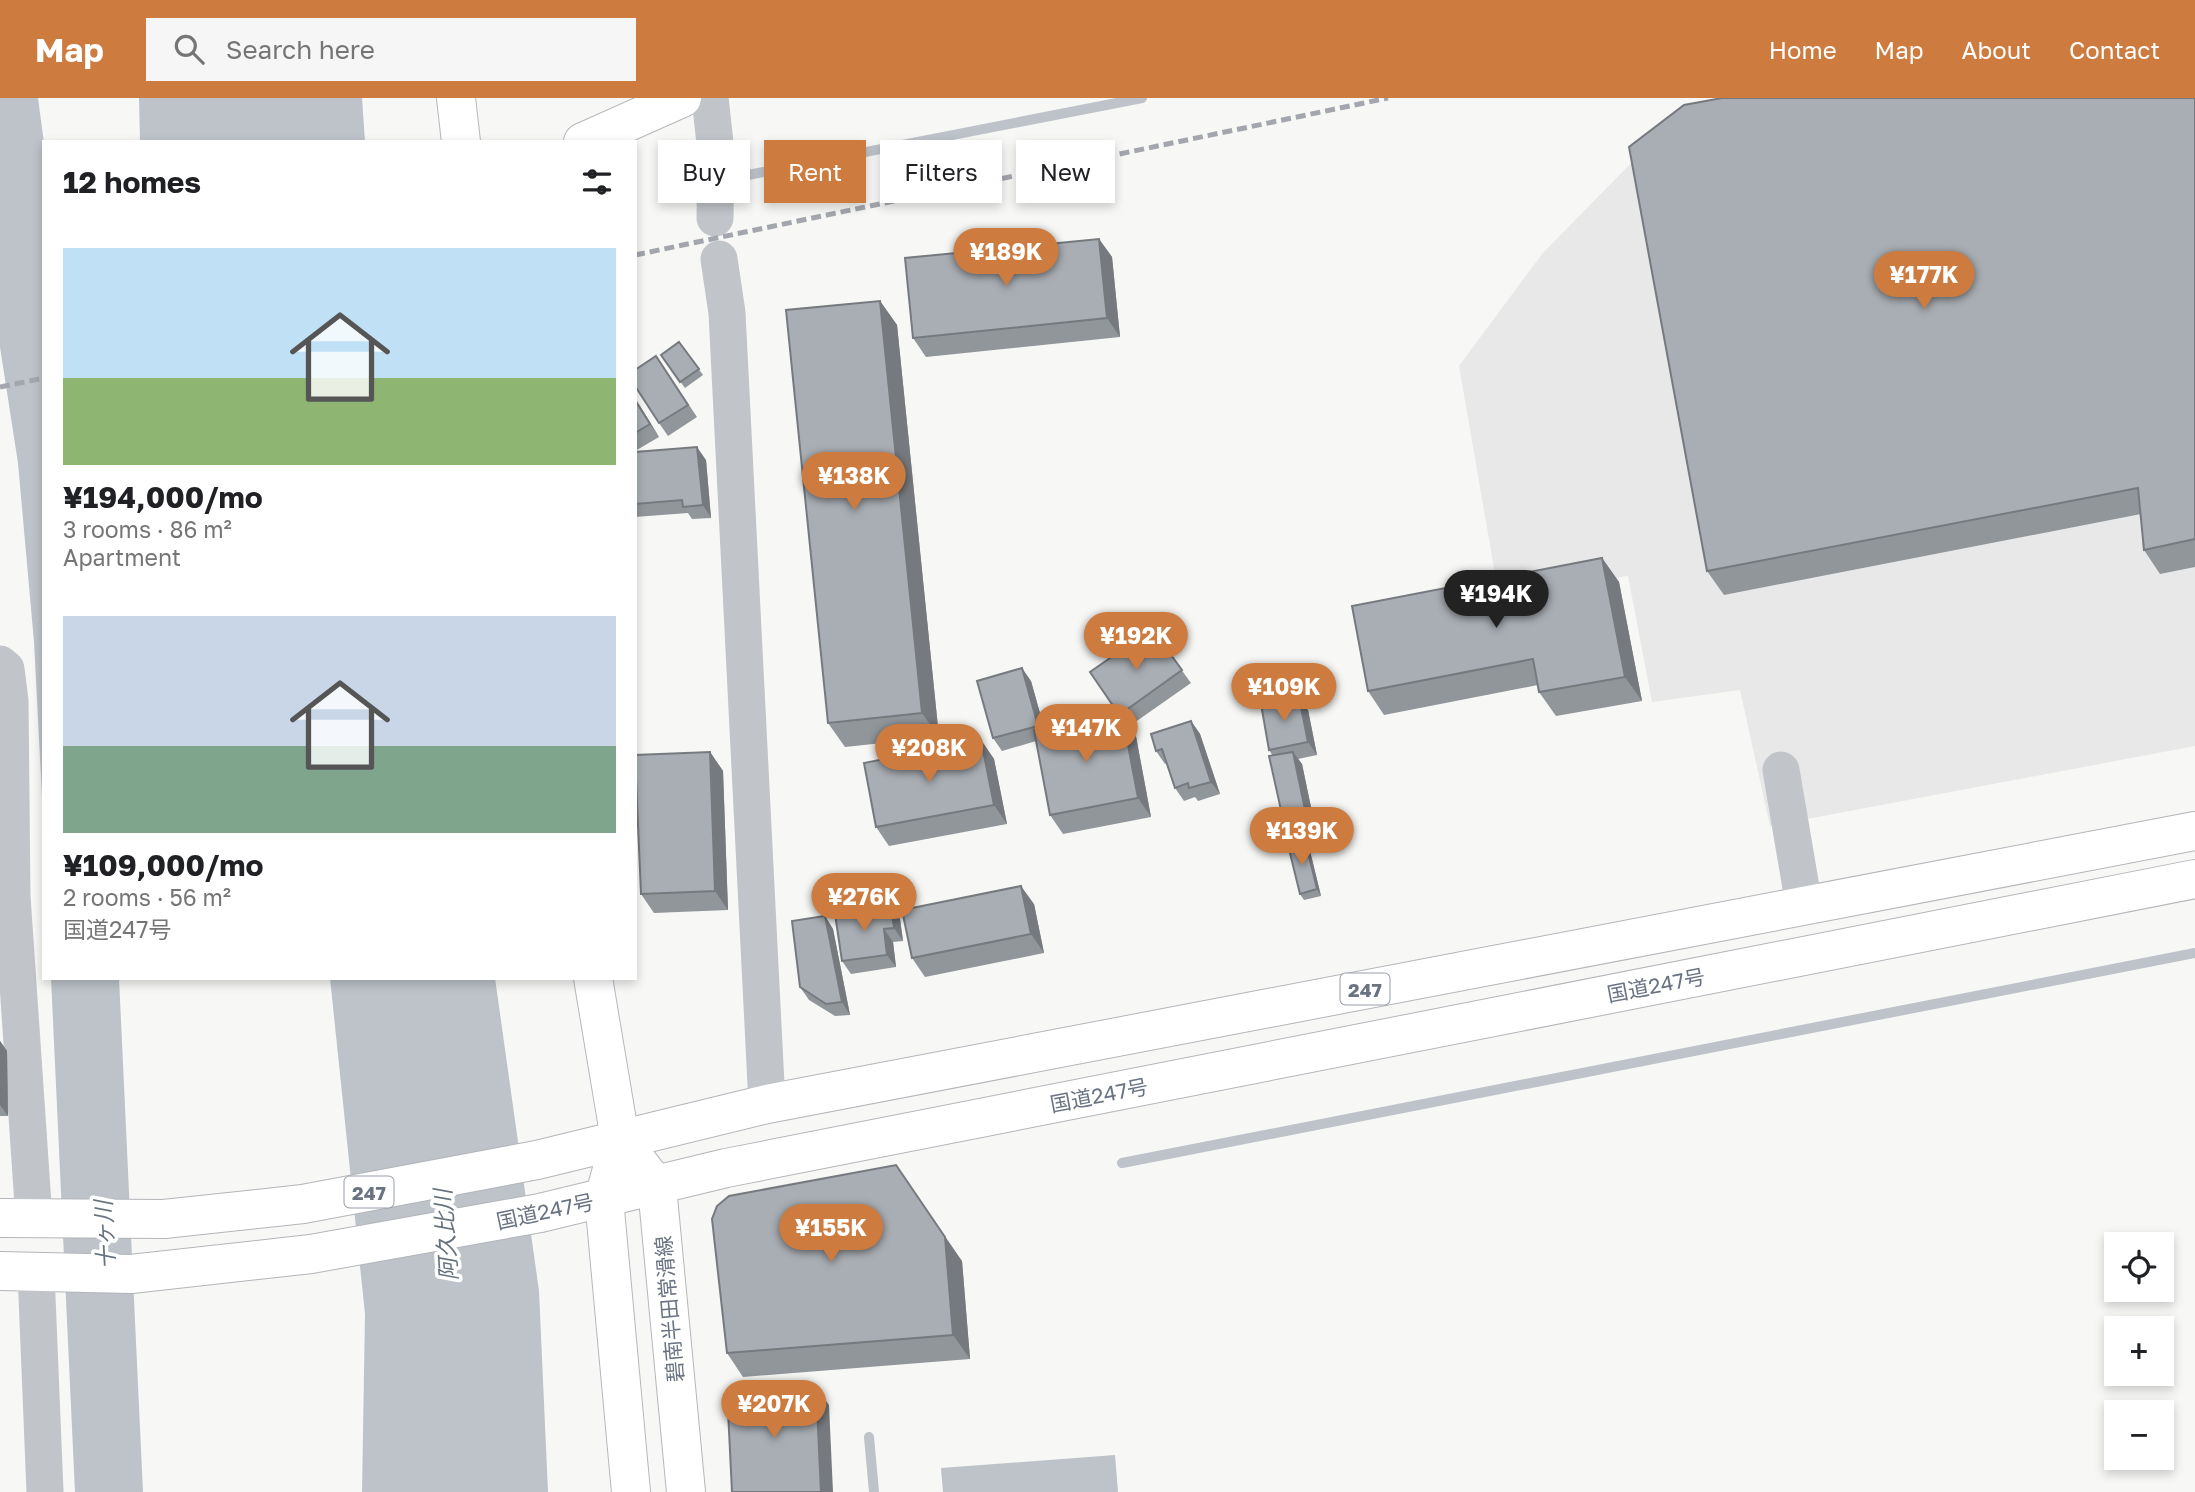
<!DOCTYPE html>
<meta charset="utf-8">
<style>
:root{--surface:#fff;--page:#f6f6f6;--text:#202124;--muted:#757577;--accent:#cd7b3f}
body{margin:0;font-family:"Golos Text","Noto Sans JP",sans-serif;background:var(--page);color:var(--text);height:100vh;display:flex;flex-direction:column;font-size:26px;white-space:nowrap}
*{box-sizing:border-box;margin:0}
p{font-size:23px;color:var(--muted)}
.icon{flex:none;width:38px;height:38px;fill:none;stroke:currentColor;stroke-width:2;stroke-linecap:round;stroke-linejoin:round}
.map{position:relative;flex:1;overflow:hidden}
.panel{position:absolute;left:42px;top:42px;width:595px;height:840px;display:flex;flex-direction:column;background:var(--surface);border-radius:0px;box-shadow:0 4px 10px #0003}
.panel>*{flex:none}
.banner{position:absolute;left:658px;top:42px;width:665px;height:63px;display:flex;gap:14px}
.controls{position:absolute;left:2104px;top:1134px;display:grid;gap:14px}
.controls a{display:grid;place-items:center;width:70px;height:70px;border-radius:0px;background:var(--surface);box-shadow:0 4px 10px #0003;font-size:35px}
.price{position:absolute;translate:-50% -60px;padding:0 16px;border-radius:24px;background:var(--accent);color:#fff;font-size:23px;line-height:46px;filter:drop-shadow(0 2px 4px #0008)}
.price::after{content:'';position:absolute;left:50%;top:42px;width:21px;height:16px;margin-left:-10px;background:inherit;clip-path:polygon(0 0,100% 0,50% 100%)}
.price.active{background:#222;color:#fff}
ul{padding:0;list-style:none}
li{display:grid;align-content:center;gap:14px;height:371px;padding:0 21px}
li span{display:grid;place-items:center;height:217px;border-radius:0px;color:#555}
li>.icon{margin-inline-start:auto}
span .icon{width:126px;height:126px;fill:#fffc;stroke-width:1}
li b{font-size:30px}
h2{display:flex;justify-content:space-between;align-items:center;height:84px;padding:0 21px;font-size:30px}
.chip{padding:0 24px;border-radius:0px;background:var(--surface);box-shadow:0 4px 10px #0003;font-size:24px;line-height:63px}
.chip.active{background:var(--accent);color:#fff}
header{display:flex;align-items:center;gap:42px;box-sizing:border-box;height:98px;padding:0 35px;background:var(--accent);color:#fff}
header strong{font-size:33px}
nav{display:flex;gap:38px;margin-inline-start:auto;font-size:24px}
.search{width:490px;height:63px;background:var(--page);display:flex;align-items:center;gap:18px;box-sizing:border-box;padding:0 24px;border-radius:0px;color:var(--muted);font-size:26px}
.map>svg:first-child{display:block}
.built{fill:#e8e8e8}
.water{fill:#bdc3c9}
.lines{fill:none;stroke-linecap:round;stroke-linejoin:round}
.stream{stroke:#bdc3c9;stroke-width:10}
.major-casing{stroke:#b5b7bc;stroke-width:40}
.highway-casing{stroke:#b3b5b9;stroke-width:40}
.minor{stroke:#c1c4c8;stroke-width:37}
.major{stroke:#fff;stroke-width:38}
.highway{stroke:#fff;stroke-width:38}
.rail{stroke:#a3a7ad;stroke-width:5;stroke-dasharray:10 5;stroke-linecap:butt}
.wall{fill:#91969b}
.shaded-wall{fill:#767a7e}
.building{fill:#a9aeb4;stroke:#767a7e;stroke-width:2}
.labels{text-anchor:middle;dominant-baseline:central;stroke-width:7;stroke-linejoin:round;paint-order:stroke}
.shield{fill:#fff;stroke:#979da8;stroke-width:2}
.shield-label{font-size:19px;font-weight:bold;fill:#6a7382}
.street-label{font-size:21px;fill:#6a7382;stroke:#fff}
.water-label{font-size:23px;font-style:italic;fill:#66737e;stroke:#fff}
</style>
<header>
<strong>Map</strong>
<div class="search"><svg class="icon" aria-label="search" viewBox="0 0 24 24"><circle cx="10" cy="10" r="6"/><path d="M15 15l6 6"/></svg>Search here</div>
<nav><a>Home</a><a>Map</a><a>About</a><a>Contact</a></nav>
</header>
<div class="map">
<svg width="2195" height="1394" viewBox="0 0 2195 1394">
<rect width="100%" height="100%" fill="#f7f7f5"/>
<path class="built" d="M1748,0h447v648l-425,80 -30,-136 -88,12 -24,-126 -129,21 -40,-231 83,-112 89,-91 78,-57z"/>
<g class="water">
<path d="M0,0h38l6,45v692l-10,-193 -16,-179 -18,-116z"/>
<path d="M139,0h223l3,44h-225z"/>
<path d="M51,880h68l24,514h-68z"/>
<path d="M330,880h165l44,313 9,201h-186l3,-178z"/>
<path d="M1115,1357l3,37h-175l-2,-24z"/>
</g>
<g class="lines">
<g class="stream">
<path d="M748,77l394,-77"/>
<path d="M1122,1065l1073,-210"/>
<path d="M869,1339l5,55"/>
</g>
<g class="major-casing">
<g id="major">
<path d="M456,0l5,44"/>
<path d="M583,44l99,-44"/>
<path d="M593,880l27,161 -16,60 27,293"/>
<path d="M620,1041l37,48 29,305"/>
</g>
</g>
<g class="highway-casing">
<g id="highway">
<path d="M0,1120l164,1 139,-15 234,-44 230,-56 1428,-273"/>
<path d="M0,1173l131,3 180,-20 229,-41 186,-45 1469,-289"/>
</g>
</g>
<g class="minor">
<path d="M710,0l6,54 -1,66"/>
<path d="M719,161l8,54 40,791"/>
<path d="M0,566l6,5 4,32 2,195 22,323"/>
<path d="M1781,672l23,135"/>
<path d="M36,1174l9,220"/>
</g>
<use href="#major" class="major"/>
<use href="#highway" class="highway"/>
<g class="rail">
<path d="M635,157l753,-157"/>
<path d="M0,289l44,-9"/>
</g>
</g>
<g class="wall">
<path d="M2195,0v469l-35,7 -16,-24 -3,-36 -417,81 -17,-24z"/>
<path d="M1099,141l13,18 8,80 -194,20 -13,-19z"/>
<path d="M880,203l17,24 42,412 -94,10 -17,-24z"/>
<path d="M679,244l24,33 -18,13 -24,-33z"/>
<path d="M665,271l32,48 -29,19 -9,-13z"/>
<path d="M635,300l24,39 -24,14z"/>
<path d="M635,354l71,8 5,58 -19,1 -4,-6 -53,4z"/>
<path d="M1602,460l17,24 23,119 -86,15 -17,-24 -1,-7 -154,30 -16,-24z"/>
<path d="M1152,531l39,54 -60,42 4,6 16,86 -88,17 -13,-19 -14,-74 -34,10 -9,-13 38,-57 13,47 74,-15z"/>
<path d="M1308,612l9,45 -19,4 4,5 15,72 -24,5 -8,-13 -12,-72 -4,-6z"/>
<path d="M1191,623l9,13 20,60 -22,7 -3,-4 -11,4 -9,-13 -8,-25 -2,1 -9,-13z"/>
<path d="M981,642l13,19 13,65 -118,22 -13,-19z"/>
<path d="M710,654l13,19 5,139 -74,3 -13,-19z"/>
<path d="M1305,742l4,7 12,49 -17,4 -4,-6z"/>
<path d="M1034,806l10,49 -119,24 -13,-19z"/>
<path d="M835,816l65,5 3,22 -10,1 3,25 -45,7 -9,-13z"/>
<path d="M825,818l8,13 17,86 -15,1 -26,-16 -9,-13z"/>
<path d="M0,943l7,10 1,65h-8z"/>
<path d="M962,1163l8,98 -227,18 -16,-24z"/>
</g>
<g class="shaded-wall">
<path d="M1099,141l13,18 8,80 -13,-19z"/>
<path d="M880,203l17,24 42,412 -17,-24z"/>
<path d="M635,300l24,39 -9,-13z"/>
<path d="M697,349l9,13 5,58 -8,-13z"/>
<path d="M1602,460l17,24 23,119 -17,-24z"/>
<path d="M1022,570l9,13 16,57 -9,-12z"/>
<path d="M1299,599l9,13 9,45 -9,-13z"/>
<path d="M1122,615l13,18 16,86 -13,-19z"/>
<path d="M1191,623l9,13 20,60 -9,-12z"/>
<path d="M981,642l13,19 13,65 -13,-19z"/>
<path d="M710,654l13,19 5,139 -13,-19z"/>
<path d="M1293,654l9,12 15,72 -9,-12z"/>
<path d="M1305,742l4,7 12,49 -4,-7z"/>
<path d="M1021,788l13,18 10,49 -13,-19z"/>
<path d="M891,808l9,13 3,22 -9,-13z"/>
<path d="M825,818l8,13 17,86 -8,-13z"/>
<path d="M884,831l9,13 3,25 -9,-12z"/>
<path d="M0,943l7,10 1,65 -8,-11z"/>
<path d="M896,1067l66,96 8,98 -17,-24z"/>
<path d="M816,1288l13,19 4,87h-12z"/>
</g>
<g class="building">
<path d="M1722,0h473v441l-51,11 -6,-62 -431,83 -78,-424 55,-42z"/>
<path d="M1099,141l8,79 -194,20 -8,-80z"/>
<path d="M880,203l42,412 -94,10 -42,-413z"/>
<path d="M679,244l20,27 -19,13 -19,-27z"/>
<path d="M656,258l32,49 -29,18 -24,-37v-16z"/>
<path d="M635,302l15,24 -15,9z"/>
<path d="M697,349l6,58 -20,2 -1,-7 -47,4v-52z"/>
<path d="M1602,460l23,119 -86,15 -6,-33 -165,32 -16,-85z"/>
<path d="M1152,531l30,41 -60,43h-4l-28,-41z"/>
<path d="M1022,570l16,58 -45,12 -16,-57z"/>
<path d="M1299,599l9,45 -39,8 -8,-46z"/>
<path d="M1122,615l16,85 -88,17 -16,-85z"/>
<path d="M1191,623l20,61 -22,6 -1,-5 -13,5 -13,-39 -6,2 -5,-17z"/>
<path d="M981,642l13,65 -118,22 -12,-64z"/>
<path d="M710,654l5,139 -74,3 -6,-139z"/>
<path d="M1293,654l15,72 -23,4 -16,-72z"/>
<path d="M1305,742l12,49 -17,5 -12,-49z"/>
<path d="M1021,788l10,48 -119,24 -10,-48z"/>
<path d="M891,808l3,22 -10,1 3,26 -45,6 -7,-47z"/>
<path d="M825,818l17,86 -16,2 -26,-17 -8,-66z"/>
<path d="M896,1067l49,72 8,98 -226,18 -15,-134 5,-13 12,-10z"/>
<path d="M816,1288l5,106h-89l-5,-102z"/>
</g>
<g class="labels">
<g class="shield">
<rect x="1340.5" y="875.5" width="49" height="31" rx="5"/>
<rect x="344.5" y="1078.5" width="49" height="31" rx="5"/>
</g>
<g class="shield-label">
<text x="1365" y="891">247</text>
<text x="369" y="1094">247</text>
</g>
<g class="street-label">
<text transform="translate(1656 887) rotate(-11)">国道247号</text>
<text transform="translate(1099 997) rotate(-11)">国道247号</text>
<text transform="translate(545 1113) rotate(-12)">国道247号</text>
<text transform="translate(669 1211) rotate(-95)">碧南半田常滑線</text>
</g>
<g class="water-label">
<text transform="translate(104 1137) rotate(-93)">十ヶ川</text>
<text transform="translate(445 1137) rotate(-94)">阿久比川</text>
</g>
</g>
</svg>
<div class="controls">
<a><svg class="icon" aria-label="locate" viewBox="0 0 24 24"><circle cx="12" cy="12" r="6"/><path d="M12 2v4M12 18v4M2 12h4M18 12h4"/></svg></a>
<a>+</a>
<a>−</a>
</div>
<b class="price" style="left:1006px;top:190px">¥189K</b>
<b class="price" style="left:1924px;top:213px">¥177K</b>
<b class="price" style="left:854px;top:414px">¥138K</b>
<b class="price active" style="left:1496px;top:532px">¥194K</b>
<b class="price" style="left:1136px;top:574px">¥192K</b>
<b class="price" style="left:1284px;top:625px">¥109K</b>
<b class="price" style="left:1086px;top:666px">¥147K</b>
<b class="price" style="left:929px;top:686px">¥208K</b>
<b class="price" style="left:1302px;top:769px">¥139K</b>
<b class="price" style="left:864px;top:835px">¥276K</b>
<b class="price" style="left:831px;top:1166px">¥155K</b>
<b class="price" style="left:774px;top:1342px">¥207K</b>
<div class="banner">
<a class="chip">Buy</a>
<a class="chip active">Rent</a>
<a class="chip">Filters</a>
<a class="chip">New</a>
</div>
<section class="panel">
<h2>12 homes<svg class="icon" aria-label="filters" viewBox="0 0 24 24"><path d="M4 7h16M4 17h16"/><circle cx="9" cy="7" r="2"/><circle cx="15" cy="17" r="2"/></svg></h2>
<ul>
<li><span style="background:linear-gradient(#bfe0f5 60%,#8fb573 0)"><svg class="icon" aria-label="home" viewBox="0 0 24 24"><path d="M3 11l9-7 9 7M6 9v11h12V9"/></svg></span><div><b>¥194,000/mo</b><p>3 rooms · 86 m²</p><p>Apartment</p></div></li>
<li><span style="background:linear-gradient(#c9d6e8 60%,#7fa58c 0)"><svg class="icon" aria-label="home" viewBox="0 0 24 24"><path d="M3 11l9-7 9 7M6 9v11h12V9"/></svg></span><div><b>¥109,000/mo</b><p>2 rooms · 56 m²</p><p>国道247号</p></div></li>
</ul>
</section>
</div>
